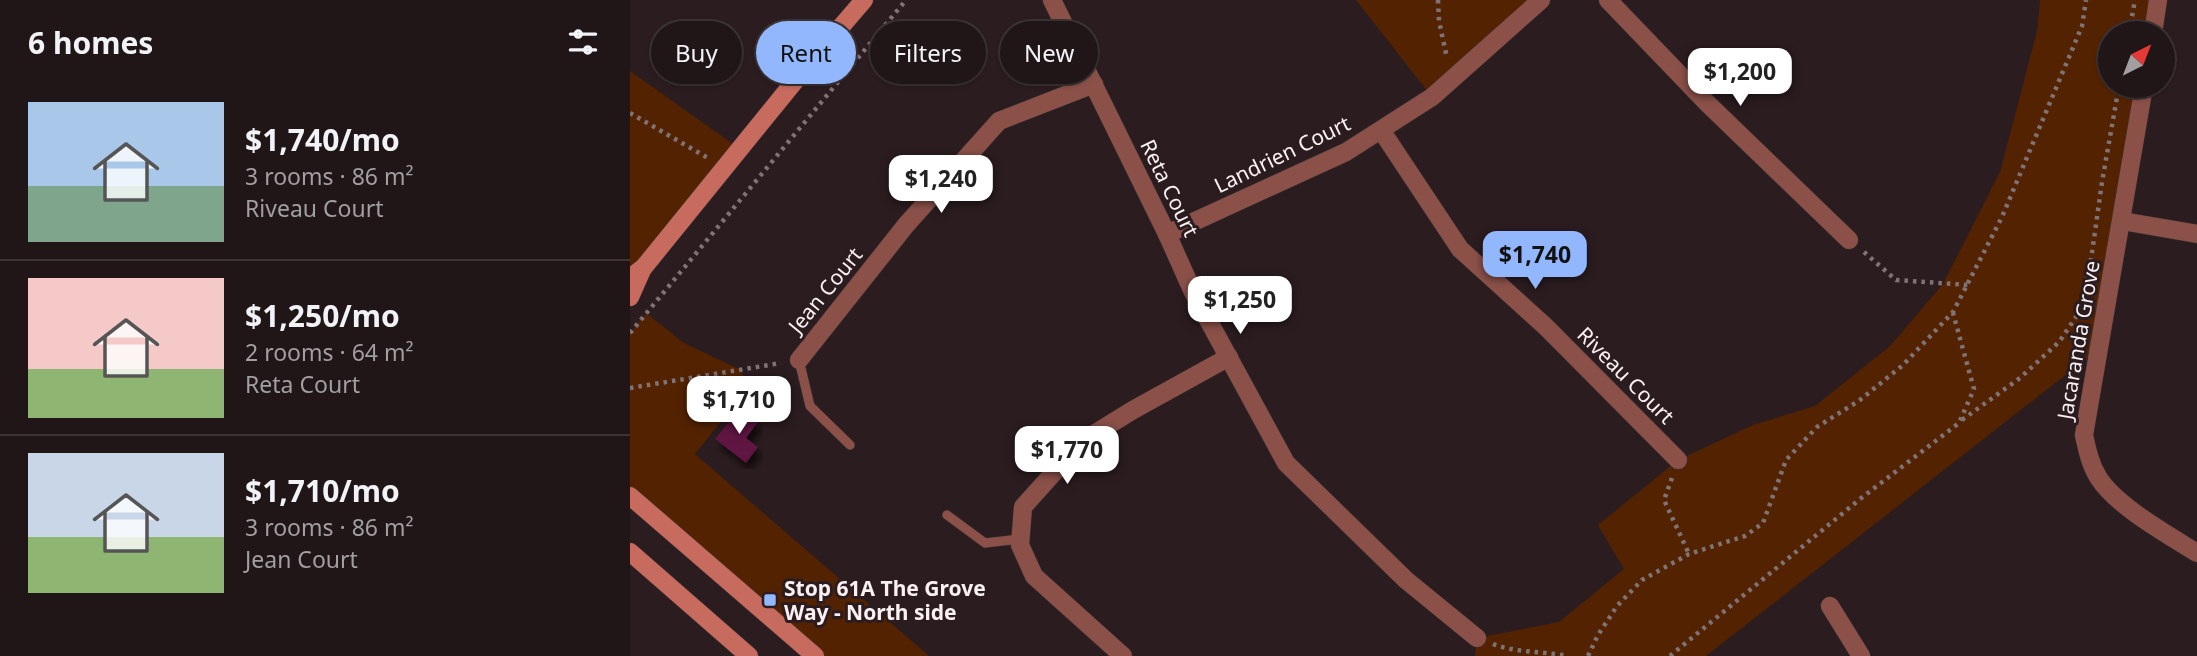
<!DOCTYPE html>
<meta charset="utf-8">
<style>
:root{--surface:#201517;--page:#281e20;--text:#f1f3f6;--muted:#a29fa1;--line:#3d3436;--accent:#92b7fd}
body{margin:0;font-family:"Noto Sans",sans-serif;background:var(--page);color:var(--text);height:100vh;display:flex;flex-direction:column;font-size:26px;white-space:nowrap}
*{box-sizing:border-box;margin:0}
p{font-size:23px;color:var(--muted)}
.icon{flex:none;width:38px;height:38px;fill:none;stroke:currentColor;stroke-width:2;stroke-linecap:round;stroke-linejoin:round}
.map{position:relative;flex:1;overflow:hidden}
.side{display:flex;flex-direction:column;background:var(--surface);width:630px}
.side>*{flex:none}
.top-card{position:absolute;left:21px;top:21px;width:665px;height:63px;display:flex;gap:14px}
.needle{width:46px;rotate:42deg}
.buttons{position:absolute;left:1468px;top:21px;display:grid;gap:14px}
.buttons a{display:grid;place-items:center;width:77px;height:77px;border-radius:50%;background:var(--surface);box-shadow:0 2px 5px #0004,0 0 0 2px var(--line);font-size:35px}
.price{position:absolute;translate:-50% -60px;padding:0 16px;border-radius:14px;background:#fff;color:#222;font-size:23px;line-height:46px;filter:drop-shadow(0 2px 4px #0008)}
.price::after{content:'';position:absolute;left:50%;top:42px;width:21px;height:16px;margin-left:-10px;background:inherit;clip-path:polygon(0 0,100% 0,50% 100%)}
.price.active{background:var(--accent);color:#111}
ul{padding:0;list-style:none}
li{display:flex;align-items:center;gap:21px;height:175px;padding:0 28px}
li+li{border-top:2px solid var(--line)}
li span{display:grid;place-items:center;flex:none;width:196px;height:140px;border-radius:0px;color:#555}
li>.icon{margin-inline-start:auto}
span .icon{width:84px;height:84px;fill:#fffc;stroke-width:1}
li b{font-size:30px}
h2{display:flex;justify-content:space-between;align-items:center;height:84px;padding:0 28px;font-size:30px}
.tag{padding:0 24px;border-radius:32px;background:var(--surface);box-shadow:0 2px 5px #0004,0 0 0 2px var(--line);font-size:24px;line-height:63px}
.tag.active{background:var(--accent);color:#111}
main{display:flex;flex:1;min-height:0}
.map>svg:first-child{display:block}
.green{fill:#532301}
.building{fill:#5e1442;filter:url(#shadow)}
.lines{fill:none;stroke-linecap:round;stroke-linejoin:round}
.lane-casing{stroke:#443638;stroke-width:10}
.street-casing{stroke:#443638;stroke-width:19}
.secondary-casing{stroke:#443638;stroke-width:19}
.path{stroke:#807375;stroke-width:4.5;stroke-dasharray:3.5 5;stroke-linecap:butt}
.lane{stroke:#8b5149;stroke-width:9}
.street{stroke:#8b5149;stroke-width:18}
.secondary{stroke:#c86b5f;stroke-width:18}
.poi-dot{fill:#92b7fd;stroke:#2b1c1f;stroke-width:2.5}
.labels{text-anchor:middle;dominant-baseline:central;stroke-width:6;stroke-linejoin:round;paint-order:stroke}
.street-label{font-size:21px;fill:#fbf1f2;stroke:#2b1c1f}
.poi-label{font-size:21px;font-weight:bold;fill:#fbf1f2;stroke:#2b1c1f;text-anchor:start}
</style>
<main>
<section class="side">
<h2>6 homes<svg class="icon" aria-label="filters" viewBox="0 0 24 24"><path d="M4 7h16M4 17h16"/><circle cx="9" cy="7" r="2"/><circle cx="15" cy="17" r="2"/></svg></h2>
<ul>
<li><span style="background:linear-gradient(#a9c7e8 60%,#7fa58c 0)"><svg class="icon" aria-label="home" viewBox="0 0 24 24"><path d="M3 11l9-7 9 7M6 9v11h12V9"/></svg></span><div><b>$1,740/mo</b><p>3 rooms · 86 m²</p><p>Riveau Court</p></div></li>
<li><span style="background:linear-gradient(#f6c9c9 65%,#8fb573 0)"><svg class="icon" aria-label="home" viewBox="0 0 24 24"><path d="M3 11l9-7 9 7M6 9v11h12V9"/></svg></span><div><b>$1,250/mo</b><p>2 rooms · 64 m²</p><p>Reta Court</p></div></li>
<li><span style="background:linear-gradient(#c9d6e8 60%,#8fb573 0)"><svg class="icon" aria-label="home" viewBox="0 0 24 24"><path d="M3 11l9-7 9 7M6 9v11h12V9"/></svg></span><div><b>$1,710/mo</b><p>3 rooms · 86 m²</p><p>Jean Court</p></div></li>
</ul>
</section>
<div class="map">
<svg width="1567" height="656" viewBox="0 0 1567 656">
<defs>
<filter id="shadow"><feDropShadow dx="4.5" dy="8" stdDeviation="3.5" flood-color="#0009"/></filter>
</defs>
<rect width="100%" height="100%" fill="#2b1c1f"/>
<g class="green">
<path d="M726,0h195l-119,97z"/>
<path d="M1410,0h118l-5,33h-43v53h34l-44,262 -394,308h-231l2,-18 82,-16 65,-53 -26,-44 80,-65 75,-35 62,-19 75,-60 53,-62 57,-112 37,-141z"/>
<path d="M0,71l110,78 -110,128z"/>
<path d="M16,313l38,30 57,27 6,19 -52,65 234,202h-113l-186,-160v-163z"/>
</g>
<path class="building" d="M110,408l18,14 -12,16 12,9 -12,16 -31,-24z"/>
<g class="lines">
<g class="lane-casing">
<g id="lane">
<path d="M169,360l11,46 40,39"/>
<path d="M317,515l38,28 35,-4"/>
</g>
</g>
<g class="street-casing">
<g id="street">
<path d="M422,0l115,234 26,58 93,171 120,117 71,58"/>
<path d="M978,0l99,103 142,137"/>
<path d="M1523,33l5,-33"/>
<path d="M1514,86l-60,349c3,14 6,29 14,42 18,29 69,57 99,76"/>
<path d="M751,130l79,119 86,78 132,133"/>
<path d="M1492,221l75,13"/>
<path d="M537,234l179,-82 86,-55 109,-97"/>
<path d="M169,360l107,-135 93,-104 95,-37"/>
<path d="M1200,606l31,50"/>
<path d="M493,656l-89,-80 -14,-31 3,-38 34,-38 34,-33 42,-26 96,-53"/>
</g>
</g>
<g class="secondary-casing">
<g id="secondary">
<path d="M0,278l14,-11 159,-196 61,-71"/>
<path d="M0,297l12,-27"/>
<path d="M0,496l185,160"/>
<path d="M0,552l119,104"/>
</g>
</g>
<g class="path">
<path d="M808,0l1,21 8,37"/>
<path d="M1499,33l6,-33"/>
<path d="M0,113l78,45"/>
<path d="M1234,252l32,28 72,5"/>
<path d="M0,333l276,-333"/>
<path d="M0,388l151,-25"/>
<path d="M1332,420l58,-42 39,-36 19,-28 12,-47 12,-85 17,-96"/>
<path d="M1042,478l-8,22 25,54"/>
<path d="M863,644c23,9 49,7 74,12"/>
<path d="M958,656l10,-21 19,-29 25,-26 47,-26 56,-18 18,-13 23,-63 31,-33 43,-27 43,-35 50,-53 49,-95 80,-191 4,-26"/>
<path d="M1040,656l190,-157 99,-76 15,-34 -21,-76"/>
</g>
<use href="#lane" class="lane"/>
<use href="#street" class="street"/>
<use href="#secondary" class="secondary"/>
</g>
<rect class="poi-dot" x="133" y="593" width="14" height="14" rx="3.5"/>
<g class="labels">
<g class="street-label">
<text transform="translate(652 154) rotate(-26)">Landrien Court</text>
<text transform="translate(540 188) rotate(64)">Reta Court</text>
<text transform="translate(195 290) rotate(-51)">Jean Court</text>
<text transform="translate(1448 340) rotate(-80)">Jacaranda Grove</text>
<text transform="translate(996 375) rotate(45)">Riveau Court</text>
</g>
<g class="poi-label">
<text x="154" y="588">Stop 61A The Grove<tspan x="154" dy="24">Way - North side</tspan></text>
</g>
</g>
</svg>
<div class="buttons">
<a><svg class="needle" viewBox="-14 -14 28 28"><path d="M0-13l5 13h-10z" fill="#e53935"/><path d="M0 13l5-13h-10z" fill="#a29fa1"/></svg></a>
</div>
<b class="price" style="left:1110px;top:108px">$1,200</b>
<b class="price" style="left:311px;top:215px">$1,240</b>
<b class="price active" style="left:905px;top:291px">$1,740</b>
<b class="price" style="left:610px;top:336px">$1,250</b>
<b class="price" style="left:109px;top:436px">$1,710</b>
<b class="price" style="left:437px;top:486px">$1,770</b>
<div class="top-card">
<a class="tag">Buy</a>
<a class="tag active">Rent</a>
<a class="tag">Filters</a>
<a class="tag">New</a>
</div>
</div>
</main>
